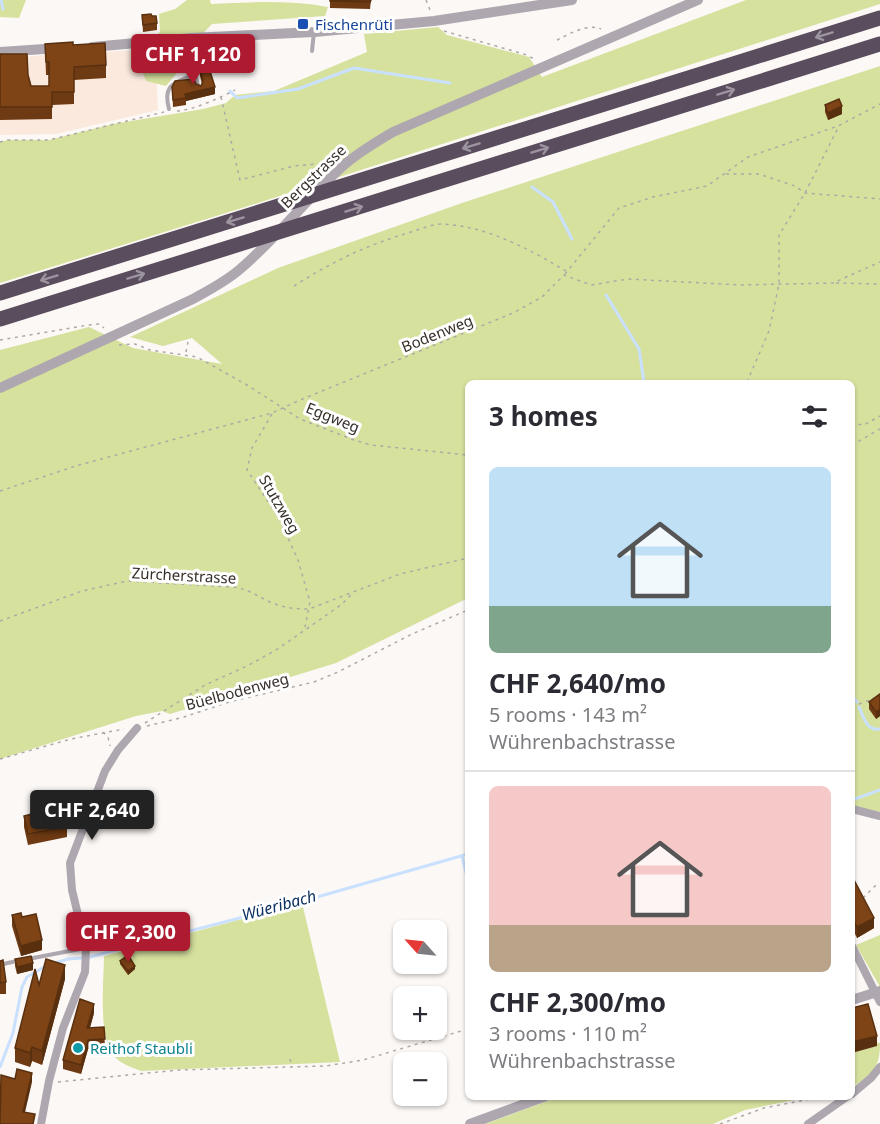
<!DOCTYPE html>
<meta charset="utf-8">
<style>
:root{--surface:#fff;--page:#f7f7f7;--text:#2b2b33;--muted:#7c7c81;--line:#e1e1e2;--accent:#ae1a2f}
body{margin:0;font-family:"Noto Sans",sans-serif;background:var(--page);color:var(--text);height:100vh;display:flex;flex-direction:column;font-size:22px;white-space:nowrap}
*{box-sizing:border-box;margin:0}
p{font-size:20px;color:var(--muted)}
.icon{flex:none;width:33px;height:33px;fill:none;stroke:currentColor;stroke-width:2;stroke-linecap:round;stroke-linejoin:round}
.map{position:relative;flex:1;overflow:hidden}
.side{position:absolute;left:465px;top:380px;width:390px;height:720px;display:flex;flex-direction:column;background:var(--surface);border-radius:9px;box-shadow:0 2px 4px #0004}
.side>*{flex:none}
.needle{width:39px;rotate:297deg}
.buttons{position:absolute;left:393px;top:920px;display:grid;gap:12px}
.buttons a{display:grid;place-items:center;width:54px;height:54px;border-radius:9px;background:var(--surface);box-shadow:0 2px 4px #0004;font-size:30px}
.price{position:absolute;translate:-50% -51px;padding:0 14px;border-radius:6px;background:var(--accent);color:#fff;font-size:20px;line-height:39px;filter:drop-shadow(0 2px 3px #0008)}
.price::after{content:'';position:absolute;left:50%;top:36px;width:18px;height:14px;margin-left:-9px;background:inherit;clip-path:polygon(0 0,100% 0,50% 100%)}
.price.current{background:#222;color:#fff}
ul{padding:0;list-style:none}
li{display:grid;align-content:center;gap:12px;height:318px;padding:0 24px}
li+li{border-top:2px solid var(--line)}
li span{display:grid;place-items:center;height:186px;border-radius:9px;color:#555}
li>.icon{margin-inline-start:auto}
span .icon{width:108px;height:108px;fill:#fffc;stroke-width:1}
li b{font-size:26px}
h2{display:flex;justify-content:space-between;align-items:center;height:72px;padding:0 24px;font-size:26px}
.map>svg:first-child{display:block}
.built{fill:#fbe9dd}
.green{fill:#d6e19e}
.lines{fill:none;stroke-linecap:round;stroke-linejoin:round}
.stream{stroke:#c9e0ff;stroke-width:3}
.path{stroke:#afa9a6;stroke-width:1.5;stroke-dasharray:3 4.5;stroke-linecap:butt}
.service{stroke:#aea7b0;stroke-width:4}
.minor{stroke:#aea7b0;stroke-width:8}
.tertiary{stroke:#aea7b0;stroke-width:10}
.motorway{stroke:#5a4d5e;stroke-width:15}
.wall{fill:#6d3a13}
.shaded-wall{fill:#59300f}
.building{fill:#7f4416;stroke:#59300f;stroke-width:1.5}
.oneway{stroke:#9c949e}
.transit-dot{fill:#1a4fb4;stroke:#fff;stroke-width:2}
.culture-dot{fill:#0f9aa8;stroke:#fff;stroke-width:2}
.labels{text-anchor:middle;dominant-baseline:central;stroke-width:6;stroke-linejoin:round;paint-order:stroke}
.transit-label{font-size:15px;fill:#164399;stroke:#fff;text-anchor:start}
.street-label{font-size:15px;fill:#382f2a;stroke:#fff}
.culture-label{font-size:15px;fill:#0d838f;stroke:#fff;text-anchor:start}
.water-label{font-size:16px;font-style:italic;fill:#0c3160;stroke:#fff}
</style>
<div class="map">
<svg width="880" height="1124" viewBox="0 0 880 1124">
<rect width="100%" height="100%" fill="#fcf8f5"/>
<path class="built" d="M155,49l3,61 -102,24 -56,1v-77z"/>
<g class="green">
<path d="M0,0h26l-7,18 -19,-1z"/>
<path d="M187,0h23l1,4c39,-2 78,-4 117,3l-3,9 -113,8 -22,23 -5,16 -19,23 -20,-5 -10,-26 24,-23 -1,-18 16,-5z"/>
<path d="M746,0h134v4l-638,204 -242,75v-141l8,-2h41l64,-16 90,-15 23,-6 9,-8 39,-4 93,-39 -3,-18 74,-7 9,8 82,22 13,20z"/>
<path d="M880,66v746l-28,-6v-424h-384v216l-132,65 -166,51 -8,-3 -26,5 -136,43v-409l89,-23 44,21 89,16 -30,-26 -29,8 -33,-9 148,-69 184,-65z"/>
<path d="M302,903l38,159 -199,9c-8,-3 -19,-7 -25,-13 -19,-17 -12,-77 -12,-102z"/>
<path d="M880,935v52l-24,-42z"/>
<path d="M876,1043h4c0,24 -7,32 -28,44v-34l24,-7z"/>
<path d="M561,1096h248v1l-64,13 -32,14h-228z"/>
</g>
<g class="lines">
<g class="stream">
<path d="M1,0l2,9"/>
<path d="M230,91l7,7 61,-9 56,-21 96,15"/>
<path d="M532,187l21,15 19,37"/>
<path d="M606,295l33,54 5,33"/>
<path d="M852,696l5,6"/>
<path d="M859,707c5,10 7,24 21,22"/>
<path d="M852,800l28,-10"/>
<path d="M462,856l6,25"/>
<path d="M90,957l192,-50 186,-53"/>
<path d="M55,963l13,-4 15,-1"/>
<path d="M0,1067l13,-34 9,-46 5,-10 19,-11"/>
</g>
<g class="path">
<path d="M426,0l4,10"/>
<path d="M444,31l83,24 7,4"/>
<path d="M557,40c13,-6 30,-17 44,-11"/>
<path d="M212,67l21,-6"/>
<path d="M221,97l19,83 54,-14 35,-3"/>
<path d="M177,111c17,-1 42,-13 58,-21"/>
<path d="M0,142l8,-2h41l115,-28"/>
<path d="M726,174h33l36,12 10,7 75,6"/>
<path d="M565,274l54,-66 34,-11 54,-11 41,-29 90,-31 42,-22"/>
<path d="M836,283l44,1"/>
<path d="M294,286c39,-25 73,-41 117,-54 10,-3 21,-8 31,-8 45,2 87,25 124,47"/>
<path d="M0,340l88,-15 11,-1 5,4"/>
<path d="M119,345l16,-1 15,6 47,7 50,28 53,34 54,21 17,5 97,10"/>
<path d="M186,352l2,-10"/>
<path d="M747,382l22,-51 10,-47v-49l26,-42 33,-65"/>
<path d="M272,414l-20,34 -5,22 32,48 19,42 12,42 -5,25"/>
<path d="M852,427l3,-3 9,1 16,-9"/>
<path d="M852,445l28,-16"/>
<path d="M0,491l79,-26 193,-52 28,-13 213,-87 29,-16 22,-22 27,10 37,-6 113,6 92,-2 47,-21"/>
<path d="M0,621l82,-30 45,-10 106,6c15,2 24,9 37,15 13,6 25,7 39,7l91,-35 68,-16"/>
<path d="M852,707l22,-9"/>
<path d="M145,723l60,-38 42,-19 29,-16 65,-45 11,-11"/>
<path d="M147,726l37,-9 45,-15 85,-20 24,-10 74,-38 56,-24"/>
<path d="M103,732l5,5 2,9"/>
<path d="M0,759l71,-20 53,-10"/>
<path d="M863,898l12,-12 5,-2"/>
<path d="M290,1059l2,8"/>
<path d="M58,1082l121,-12 147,-4 37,-6 105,-31"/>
<path d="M720,1124l44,-16 62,-12"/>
</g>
<g class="service">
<path d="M312,51l2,-19"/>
<path d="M199,89l-4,-15 10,-4"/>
<path d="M169,109c-7,-26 7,-26 26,-35l-2,-35"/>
<path d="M28,959l57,-11"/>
<path d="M3,964l14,-3"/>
</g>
<g class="minor">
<path d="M852,809l28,7"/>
<path d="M852,946l28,56"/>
<path d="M852,1094l19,-16 9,-11"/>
<path d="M41,1124l8,-43 14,-53 22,-56 1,-24 -14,-58 -2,-27 35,-92 13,-21 19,-22"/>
<path d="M808,1124l40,-28"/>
</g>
<g class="tertiary">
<path d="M92,47l100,-9 122,-6 120,-11 138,-21"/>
<path d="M0,52l59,-4"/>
<path d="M0,388l193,-89c16,-9 32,-17 46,-29 38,-32 68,-72 105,-105 15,-13 32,-23 49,-33l305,-132"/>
<path d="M852,1000l28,-9"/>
<path d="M470,1124l76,-28"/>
</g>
<g class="motorway">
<path d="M0,293l880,-275"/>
<path d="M0,319l880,-275"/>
</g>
</g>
<g class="wall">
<path d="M330,0h41l-1,9 -40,-1z"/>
<path d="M142,15l10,1 5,7v7l-14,2z"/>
<path d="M169,43l16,1 -1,16 -16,-1z"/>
<path d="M45,44l28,1 33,20v13l-32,2v24l-22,1v14l-52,1v-66l28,21 3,11h18v-11h-3z"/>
<path d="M200,69l15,25 -29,7v4l-13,2 -1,-20 24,-3 5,2 1,-2 -2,-8z"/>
<path d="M825,105l17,9 -14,6 -3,-8z"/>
<path d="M880,694v22l-4,3 -7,-10v-7z"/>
<path d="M24,816l43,11v10l-39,8 -4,-18z"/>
<path d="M852,876l22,52 -17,10 -5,-10z"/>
<path d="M12,915l10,2 20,33 -21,6 -9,-30z"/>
<path d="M138,927l24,3v3l-22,5z"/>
<path d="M15,959l18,11 -16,4 -2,-8z"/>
<path d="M0,961l6,21v12h-6z"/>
<path d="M120,961l15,8 -7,6 -8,-11z"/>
<path d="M65,979l-23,86 -10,-4 -2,6 -15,-5v-14l24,-63z"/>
<path d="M94,1013l-4,15 14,-1 1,22h-17l-7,25 -18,-5v-9z"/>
</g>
<g class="shaded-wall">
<path d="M215,87v7l-29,7 -1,-7z"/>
<path d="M842,106v8l-14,6v-7z"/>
<path d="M880,709v7l-4,3v-7z"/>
<path d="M874,918v10l-17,10v-11z"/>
<path d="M42,940v10l-21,6v-10z"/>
<path d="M33,963v7l-16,4v-7z"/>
<path d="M65,965v14l-23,86v-14z"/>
<path d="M135,966v3l-7,6v-4z"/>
<path d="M94,1004v9l-7,24v-9z"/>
<path d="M877,1036v10l-25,7v-11z"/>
<path d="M88,1040v9l-7,25v-9z"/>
<path d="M32,1047v14l-2,6v-14z"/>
<path d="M32,1073v9l-9,39v-9z"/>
</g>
<g class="building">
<path d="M330,0h41l-1,2 -40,-1z"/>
<path d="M151,14l1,2h4l1,7 -14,2 -1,-10z"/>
<path d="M73,42v3l32,-2 1,22 -32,2v25h-22v15h-52v-53h27l1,21 3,11h18v-24h-3l-1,-18z"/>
<path d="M169,43l16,1 -1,9 -16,-1z"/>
<path d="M208,65l7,22 -30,7 1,4 -13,2 -1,-13 3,-6 19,-2 2,5 5,2 2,-5 -3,-12z"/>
<path d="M839,99l3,7 -14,7 -3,-8z"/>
<path d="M880,694v15l-4,3 -7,-10z"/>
<path d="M62,806l5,21 -39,7 -4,-18z"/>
<path d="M852,876l22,42 -17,9 -5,-9z"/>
<path d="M21,913l1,4 14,-3 6,26 -21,6 -9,-31z"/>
<path d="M161,922l1,8 -22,4 -2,-7z"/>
<path d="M128,955l7,11 -7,5 -8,-10z"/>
<path d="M31,956l2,7 -16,4 -2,-8z"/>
<path d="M46,959l19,6 -23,86 -10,-4 -2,6 -15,-5 20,-79 4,16z"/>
<path d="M3,960l3,22 -6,1v-22z"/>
<path d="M80,999l14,5 -7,24 17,-1 1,12 -17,1 -7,25 -18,-5z"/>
<path d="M868,1004l9,32 -25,6v-34z"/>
<path d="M17,1069l15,4 -9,39 12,2 -2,10h-33l1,-49 14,4z"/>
</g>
<defs><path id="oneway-shaft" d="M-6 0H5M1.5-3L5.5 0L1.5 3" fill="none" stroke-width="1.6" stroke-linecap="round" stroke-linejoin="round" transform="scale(1.5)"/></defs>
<g class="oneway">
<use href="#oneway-shaft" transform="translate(824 35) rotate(163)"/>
<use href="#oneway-shaft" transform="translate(726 92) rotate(-17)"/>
<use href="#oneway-shaft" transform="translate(471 146) rotate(163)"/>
<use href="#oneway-shaft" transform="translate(540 150) rotate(-17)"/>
<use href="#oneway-shaft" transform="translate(354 209) rotate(-17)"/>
<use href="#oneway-shaft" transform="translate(235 220) rotate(163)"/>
<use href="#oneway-shaft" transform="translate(136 276) rotate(-17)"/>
<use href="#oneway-shaft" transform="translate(49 278) rotate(163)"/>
</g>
<rect class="transit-dot" x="297" y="18" width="12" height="12" rx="3"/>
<circle class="culture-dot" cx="78" cy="1048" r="6"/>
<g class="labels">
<g class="transit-label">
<text x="315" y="24">Fischenrüti</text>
</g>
<g class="street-label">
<text transform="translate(313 176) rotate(-44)">Bergstrasse</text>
<text transform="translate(437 333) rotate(-22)">Bodenweg</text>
<text transform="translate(333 417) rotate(22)">Eggweg</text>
<text transform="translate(280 504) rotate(60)">Stutzweg</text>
<text transform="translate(184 575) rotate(3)">Zürcherstrasse</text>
<text transform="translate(237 691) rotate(-15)">Büelbodenweg</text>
</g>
<g class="culture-label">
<text x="90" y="1048">Reithof Staubli</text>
</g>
<g class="water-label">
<text transform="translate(279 905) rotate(-15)">Wüeribach</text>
</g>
</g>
</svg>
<div class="buttons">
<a><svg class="needle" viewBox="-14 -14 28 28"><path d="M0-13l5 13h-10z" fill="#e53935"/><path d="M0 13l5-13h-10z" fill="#7c7c81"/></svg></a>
<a>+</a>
<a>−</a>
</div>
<b class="price" style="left:193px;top:85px">CHF 1,120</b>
<b class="price current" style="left:92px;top:841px">CHF 2,640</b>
<b class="price" style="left:128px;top:963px">CHF 2,300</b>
<section class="side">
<h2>3 homes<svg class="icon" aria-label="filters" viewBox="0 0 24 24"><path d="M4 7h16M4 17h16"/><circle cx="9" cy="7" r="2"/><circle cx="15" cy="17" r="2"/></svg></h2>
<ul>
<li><span style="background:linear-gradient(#bfe0f5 75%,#7fa58c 0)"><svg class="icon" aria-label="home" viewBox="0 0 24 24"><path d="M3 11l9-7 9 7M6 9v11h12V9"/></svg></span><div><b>CHF 2,640/mo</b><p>5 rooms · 143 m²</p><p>Wührenbachstrasse</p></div></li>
<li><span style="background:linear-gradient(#f6c9c9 75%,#b9a48a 0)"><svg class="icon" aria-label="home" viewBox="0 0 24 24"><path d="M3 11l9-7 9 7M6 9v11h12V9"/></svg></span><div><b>CHF 2,300/mo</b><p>3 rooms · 110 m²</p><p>Wührenbachstrasse</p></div></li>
</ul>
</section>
</div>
